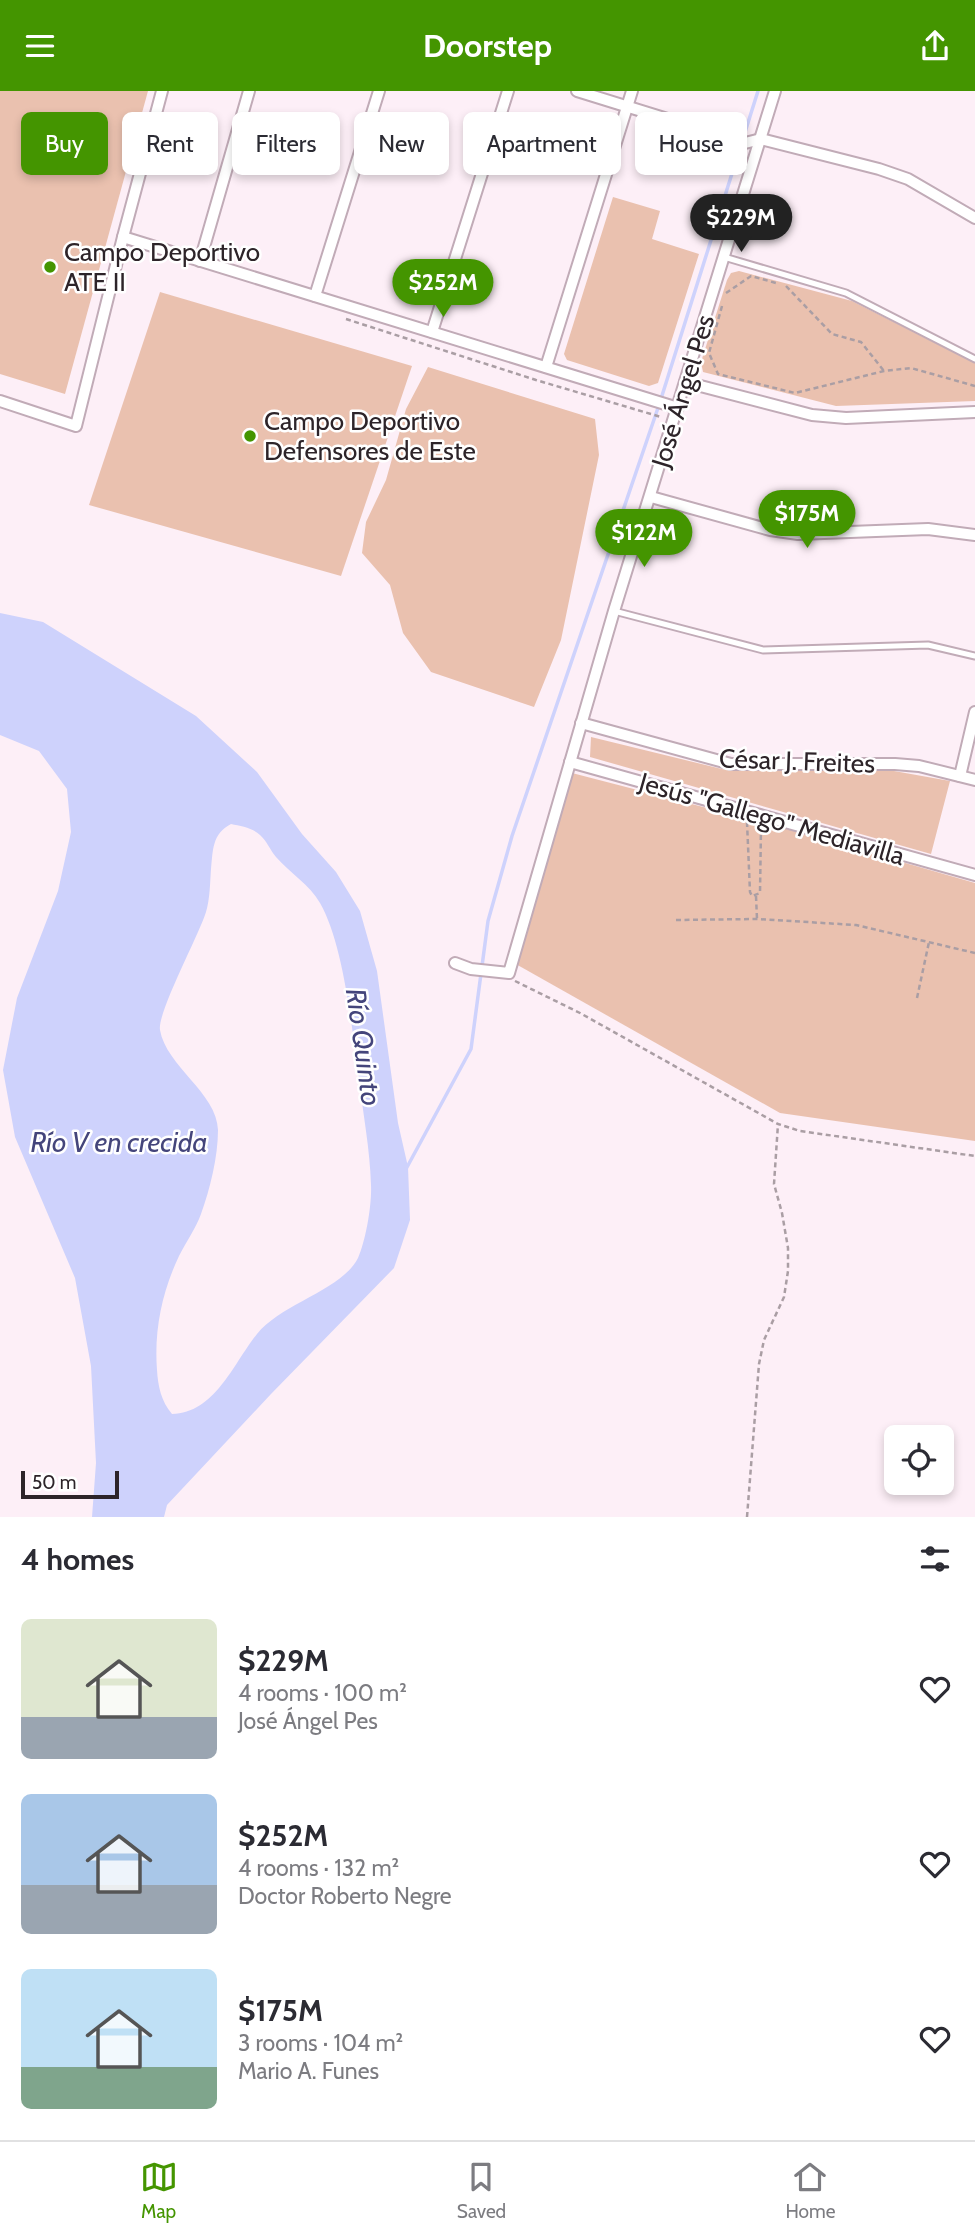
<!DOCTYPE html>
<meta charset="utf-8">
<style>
:root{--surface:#fff;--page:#f7f7f7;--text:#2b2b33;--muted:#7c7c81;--line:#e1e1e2;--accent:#449500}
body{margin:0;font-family:Cabin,sans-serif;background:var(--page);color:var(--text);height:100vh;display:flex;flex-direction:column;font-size:26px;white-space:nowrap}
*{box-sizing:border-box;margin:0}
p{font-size:23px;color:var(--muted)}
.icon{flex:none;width:38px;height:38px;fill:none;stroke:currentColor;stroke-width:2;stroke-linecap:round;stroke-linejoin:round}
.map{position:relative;height:1426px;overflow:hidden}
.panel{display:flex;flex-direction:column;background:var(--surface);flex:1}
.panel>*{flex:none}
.guide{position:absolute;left:21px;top:21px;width:934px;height:63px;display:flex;gap:14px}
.fabs{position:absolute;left:884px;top:1334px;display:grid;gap:14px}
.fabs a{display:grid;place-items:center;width:70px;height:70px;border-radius:10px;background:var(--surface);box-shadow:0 4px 10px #0003;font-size:35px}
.scale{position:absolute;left:21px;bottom:18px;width:98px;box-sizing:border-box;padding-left:7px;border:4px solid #2d2429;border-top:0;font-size:19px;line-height:24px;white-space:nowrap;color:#2d2429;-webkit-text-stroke:5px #fff;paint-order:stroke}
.price{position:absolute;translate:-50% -60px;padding:0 16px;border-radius:24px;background:var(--accent);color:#fff;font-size:23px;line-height:46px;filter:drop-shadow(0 2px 4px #0008)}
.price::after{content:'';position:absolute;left:50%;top:42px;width:21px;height:16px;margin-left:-10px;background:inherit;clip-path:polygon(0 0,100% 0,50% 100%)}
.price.active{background:#222;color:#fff}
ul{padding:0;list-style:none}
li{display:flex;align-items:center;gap:21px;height:175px;padding:0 21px}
li span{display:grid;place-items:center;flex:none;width:196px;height:140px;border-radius:10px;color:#555}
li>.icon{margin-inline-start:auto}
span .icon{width:84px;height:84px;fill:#fffc;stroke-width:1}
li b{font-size:30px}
h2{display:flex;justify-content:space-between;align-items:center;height:84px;padding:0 21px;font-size:30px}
.chip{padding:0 24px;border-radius:10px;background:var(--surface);box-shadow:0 4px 10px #0003;font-size:24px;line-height:63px}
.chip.active{background:var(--accent);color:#fff}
header{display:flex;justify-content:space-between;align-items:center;height:91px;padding:0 21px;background:var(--accent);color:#fff;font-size:32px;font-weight:700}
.dock{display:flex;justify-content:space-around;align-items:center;height:98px;border-top:2px solid var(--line);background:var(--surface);font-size:19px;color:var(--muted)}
.dock a{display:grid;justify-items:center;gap:4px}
.dock .active{color:var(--accent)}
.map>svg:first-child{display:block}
.green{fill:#eac1af}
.water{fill:#ced2fc;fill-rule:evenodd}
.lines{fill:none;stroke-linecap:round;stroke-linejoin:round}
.stream{stroke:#ced2fc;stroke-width:3.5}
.service-casing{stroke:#c1abb7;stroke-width:9}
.minor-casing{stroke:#c1abb7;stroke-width:14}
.path{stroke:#aa9ea4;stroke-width:2.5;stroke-dasharray:5 3.5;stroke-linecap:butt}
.service{stroke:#fff;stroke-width:5}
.minor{stroke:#fff;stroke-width:10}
.poi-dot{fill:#449500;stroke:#fff;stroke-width:2.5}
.labels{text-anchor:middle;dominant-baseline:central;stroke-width:5;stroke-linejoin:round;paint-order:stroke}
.poi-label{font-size:26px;fill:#2d2429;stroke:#fff;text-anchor:start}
.street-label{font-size:26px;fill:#2d2429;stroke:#fff}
.water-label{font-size:28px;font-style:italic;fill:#44457b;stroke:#fff}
</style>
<header><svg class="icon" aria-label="menu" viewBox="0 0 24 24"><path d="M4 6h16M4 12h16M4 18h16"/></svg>Doorstep<svg class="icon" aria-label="share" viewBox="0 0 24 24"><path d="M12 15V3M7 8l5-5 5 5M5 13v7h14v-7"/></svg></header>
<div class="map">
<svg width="975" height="1426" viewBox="0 0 975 1426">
<rect width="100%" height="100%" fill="#fdeff7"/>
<g class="green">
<path d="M0,0h148l-83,303 -65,-20z"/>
<path d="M613,106l47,14 -8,28 47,15 -41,129 -9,3 -82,-26 -3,-6z"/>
<path d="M739,180l113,30 123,62v38l-139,5 -133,-34 -2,-10 26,-82 4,-7z"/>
<path d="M160,201l252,74 -71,210 -252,-71z"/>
<path d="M428,276l167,52 4,36 -38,185 -27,67 -103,-35 -28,-39 -13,-48 -28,-32 4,-31 20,-42 20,-71z"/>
<path d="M591,646l135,33 168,1 56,10 -19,73 -341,-97z"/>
<path d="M572,682l201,52 202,58v258l-195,-28 -266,-150z"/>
</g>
<path class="water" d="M0,522l43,9 153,94 61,56 45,62 34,38 24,39 17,60 21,152 10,44 2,53 -16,48 -123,126 -104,111 -3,12h-72l4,-54 -5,-97 -16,-88 -60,-141 -12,-67 14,-72 41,-107 13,-59 -4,-43 -28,-38 -39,-16zM231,733c10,2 22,4 29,11 7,6 10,15 16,22 13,15 34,28 44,46 24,42 32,127 39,176 4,35 11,70 12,106 1,19 -5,55 -13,73 -16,32 -76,45 -101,76 -24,30 -42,79 -85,80 -11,-13 -14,-28 -15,-44 -3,-40 5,-78 22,-114 7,-14 17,-28 22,-42 9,-25 17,-57 17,-84 -1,-37 -52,-64 -58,-100 -3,-17 39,-95 46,-118 4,-13 4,-29 5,-43 2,-19 1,-35 20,-45z"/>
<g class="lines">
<path class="stream" d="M406,1078l65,-120 17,-128 24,-85 148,-434 98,-311"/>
<g class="service-casing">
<g id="service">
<path d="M724,166l122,36 129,66"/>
<path d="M614,520l149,39 165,-5 47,11"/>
</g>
</g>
<g class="minor-casing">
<g id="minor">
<path d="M577,0l168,52 16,-4 118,30 29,10 67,39"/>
<path d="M123,146l555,171"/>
<path d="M200,170l49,-170"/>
<path d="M315,205l64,-205"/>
<path d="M432,241l76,-241"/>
<path d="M546,276l86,-276"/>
<path d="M685,291l127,33 34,3 129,-6"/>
<path d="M0,310l76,25 47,-189 39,-146"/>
<path d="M651,406l119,33 28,4 130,-5 47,6"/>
<path d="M581,632l150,41h164l24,2 56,14"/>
<path d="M570,671l405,113"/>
<path d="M960,685l15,-64"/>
<path d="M455,872l16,6 38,4 105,-362 161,-520"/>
</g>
</g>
<g class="path">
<path d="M786,195l46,48 29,8 23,29"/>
<path d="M726,202l25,-17 25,7"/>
<path d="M722,215l-13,47 9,21 77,19 89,-22 27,-3 64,18"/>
<path d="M346,228l190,61 125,37"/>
<path d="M747,731l3,70 2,4 8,-3 1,-66"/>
<path d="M756,805l1,23"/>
<path d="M676,829l81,-1 99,6 119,28"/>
<path d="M515,890l65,32 198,111 22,7 175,25"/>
<path d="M917,907l12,-56"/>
<path d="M747,1426l12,-153 5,-24 20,-43 4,-26v-23l-6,-35 -8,-29 4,-60"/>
</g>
<use href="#service" class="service"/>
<use href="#minor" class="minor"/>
</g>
<g class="poi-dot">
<circle cx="50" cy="176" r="7"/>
<circle cx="250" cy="345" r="7"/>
</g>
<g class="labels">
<g class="poi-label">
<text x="64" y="161">Campo Deportivo<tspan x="64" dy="30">ATE II</tspan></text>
<text x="264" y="330">Campo Deportivo<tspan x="264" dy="30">Defensores de Este</tspan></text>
</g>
<g class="street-label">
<text transform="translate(683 300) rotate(-73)">José Ángel Pes</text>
<text transform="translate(797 670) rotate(2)">César J. Freites</text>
<text transform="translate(772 728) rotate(16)">Jesús "Gallego" Mediavilla</text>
</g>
<g class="water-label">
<text transform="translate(364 956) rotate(82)">Río Quinto</text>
<text x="119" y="1051">Río V en crecida</text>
</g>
</g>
</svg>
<div class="fabs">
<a><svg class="icon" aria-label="locate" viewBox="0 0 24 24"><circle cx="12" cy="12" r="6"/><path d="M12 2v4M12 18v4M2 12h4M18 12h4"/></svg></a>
</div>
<div class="scale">50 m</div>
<b class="price active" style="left:741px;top:163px">$229M</b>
<b class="price" style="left:443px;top:228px">$252M</b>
<b class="price" style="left:807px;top:459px">$175M</b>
<b class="price" style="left:644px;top:478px">$122M</b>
<div class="guide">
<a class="chip active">Buy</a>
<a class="chip">Rent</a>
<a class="chip">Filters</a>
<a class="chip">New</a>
<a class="chip">Apartment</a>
<a class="chip">House</a>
</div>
</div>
<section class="panel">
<h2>4 homes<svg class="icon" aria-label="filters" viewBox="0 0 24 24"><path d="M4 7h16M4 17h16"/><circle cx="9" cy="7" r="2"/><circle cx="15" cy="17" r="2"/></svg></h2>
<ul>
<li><span style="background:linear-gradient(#dfe7d0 70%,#9aa5b1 0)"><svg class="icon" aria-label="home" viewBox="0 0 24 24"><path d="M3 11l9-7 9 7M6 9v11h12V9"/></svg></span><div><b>$229M</b><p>4 rooms · 100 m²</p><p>José Ángel Pes</p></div><svg class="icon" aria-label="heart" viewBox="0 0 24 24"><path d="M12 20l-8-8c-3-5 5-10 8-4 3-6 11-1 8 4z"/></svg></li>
<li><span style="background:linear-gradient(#a9c7e8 65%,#9aa5b1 0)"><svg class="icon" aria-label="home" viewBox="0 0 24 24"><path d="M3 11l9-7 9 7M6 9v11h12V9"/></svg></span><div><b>$252M</b><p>4 rooms · 132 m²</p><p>Doctor Roberto Negre</p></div><svg class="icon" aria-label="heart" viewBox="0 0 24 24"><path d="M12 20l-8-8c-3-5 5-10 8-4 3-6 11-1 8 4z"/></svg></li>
<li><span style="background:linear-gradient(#bfe0f5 70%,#7fa58c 0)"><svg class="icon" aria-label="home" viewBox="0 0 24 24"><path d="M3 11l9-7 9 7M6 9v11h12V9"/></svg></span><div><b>$175M</b><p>3 rooms · 104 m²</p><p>Mario A. Funes</p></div><svg class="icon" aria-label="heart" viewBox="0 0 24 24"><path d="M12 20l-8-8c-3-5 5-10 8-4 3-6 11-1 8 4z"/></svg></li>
</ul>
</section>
<nav class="dock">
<a class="active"><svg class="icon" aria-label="map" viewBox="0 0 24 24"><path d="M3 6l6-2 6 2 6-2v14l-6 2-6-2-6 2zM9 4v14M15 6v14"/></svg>Map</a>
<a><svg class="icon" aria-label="saved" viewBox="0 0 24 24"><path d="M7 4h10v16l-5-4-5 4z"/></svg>Saved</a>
<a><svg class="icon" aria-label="home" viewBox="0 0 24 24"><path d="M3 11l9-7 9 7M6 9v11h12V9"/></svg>Home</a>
</nav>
